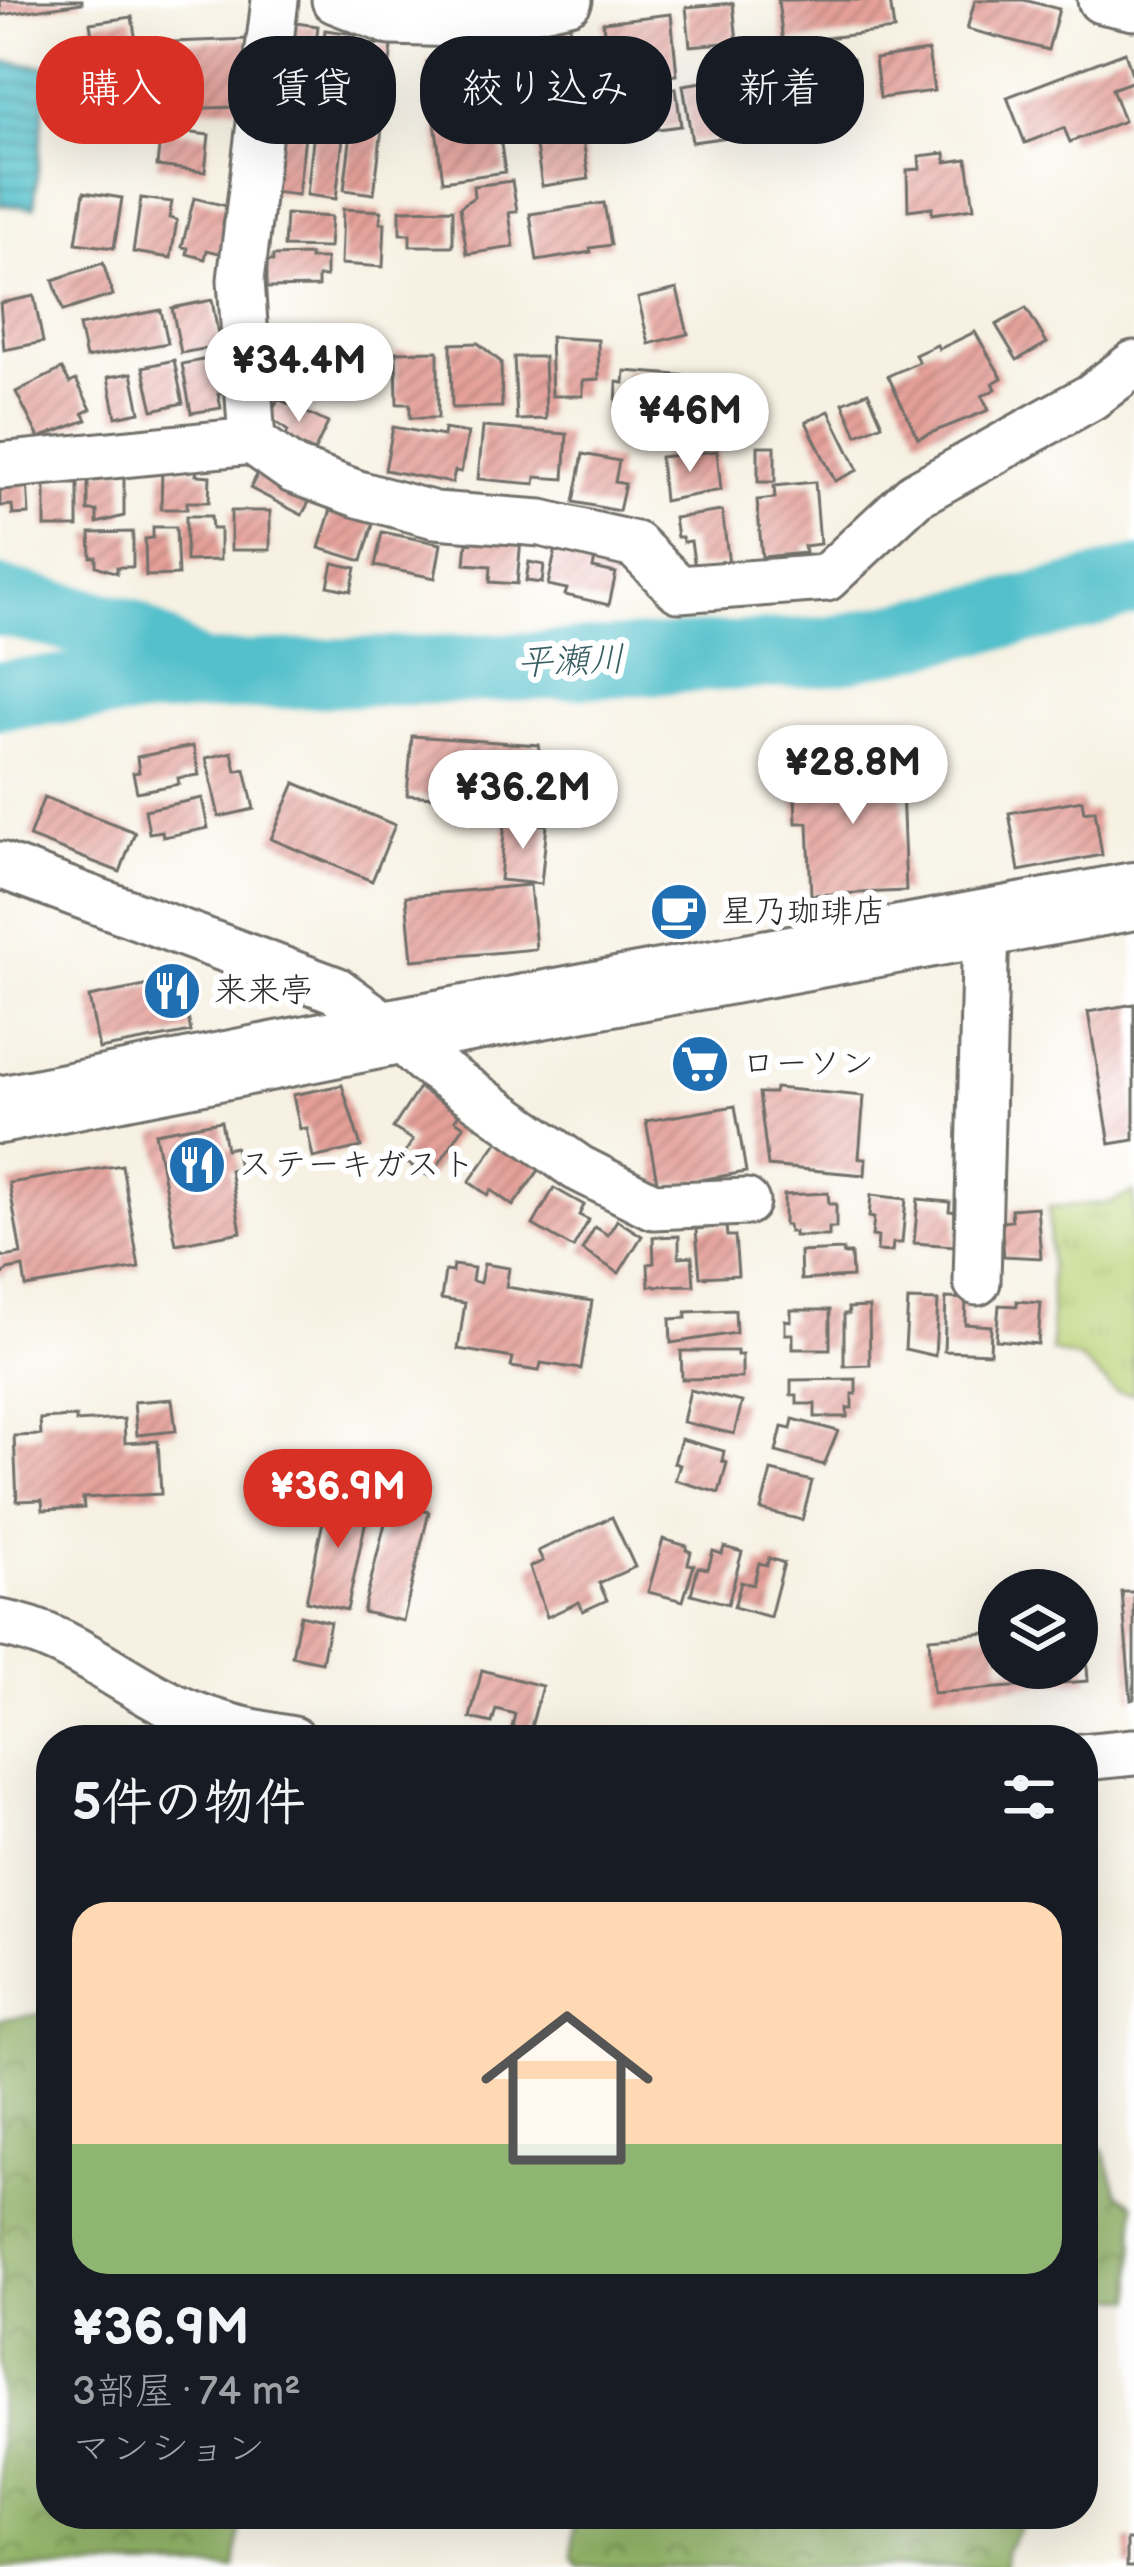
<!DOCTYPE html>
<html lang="ja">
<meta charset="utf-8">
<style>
:root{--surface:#171b24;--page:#20242c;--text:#f1f3f6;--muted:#9ea1a6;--line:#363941;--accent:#d93025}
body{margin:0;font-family:"Balsamiq Sans","Klee One",sans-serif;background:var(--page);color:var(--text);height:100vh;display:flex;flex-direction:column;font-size:45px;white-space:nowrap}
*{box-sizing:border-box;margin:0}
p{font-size:39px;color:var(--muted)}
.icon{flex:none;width:66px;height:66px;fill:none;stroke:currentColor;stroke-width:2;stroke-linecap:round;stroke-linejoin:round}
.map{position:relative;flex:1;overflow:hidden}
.side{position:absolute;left:36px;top:1725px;width:1062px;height:804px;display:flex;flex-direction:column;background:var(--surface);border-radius:48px;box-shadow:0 12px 48px #0002}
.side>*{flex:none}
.top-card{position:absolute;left:36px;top:36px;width:1062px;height:108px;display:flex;gap:24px}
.fabs{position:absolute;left:978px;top:1569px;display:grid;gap:24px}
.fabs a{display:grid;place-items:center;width:120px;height:120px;border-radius:50%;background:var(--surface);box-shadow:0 12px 48px #0002;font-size:60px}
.price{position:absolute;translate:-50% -102px;padding:0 27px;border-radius:42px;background:#fff;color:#222;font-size:39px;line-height:78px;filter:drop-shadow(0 3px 6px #0008)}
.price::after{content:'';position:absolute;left:50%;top:72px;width:36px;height:27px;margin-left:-18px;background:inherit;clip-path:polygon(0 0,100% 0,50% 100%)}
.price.on{background:var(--accent);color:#fff}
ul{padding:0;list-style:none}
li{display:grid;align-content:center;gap:24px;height:636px;padding:0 36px}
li+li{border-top:3px solid var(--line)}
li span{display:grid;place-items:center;height:372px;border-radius:36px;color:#555}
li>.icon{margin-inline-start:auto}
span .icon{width:216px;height:216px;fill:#fffc;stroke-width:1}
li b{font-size:51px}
h2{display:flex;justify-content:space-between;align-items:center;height:144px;padding:0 36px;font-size:51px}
.tag{padding:0 42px;border-radius:48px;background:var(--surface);box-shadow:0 12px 48px #0002;font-size:42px;line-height:108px}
.tag.on{background:var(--accent);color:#fff}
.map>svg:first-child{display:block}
.grass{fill:url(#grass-tufts);stroke:#727e50;stroke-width:3}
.forest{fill:url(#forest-crowns);stroke:#5e6f49;stroke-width:3}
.water{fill:url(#water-rules);stroke:#3e767b;stroke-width:3}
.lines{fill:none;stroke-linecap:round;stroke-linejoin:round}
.river{stroke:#52c0cb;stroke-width:69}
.building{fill:url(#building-hatch)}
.street-casing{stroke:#72706b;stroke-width:51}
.secondary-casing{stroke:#72706b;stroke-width:72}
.street{stroke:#fff;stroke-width:45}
.secondary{stroke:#fff;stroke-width:66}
.labels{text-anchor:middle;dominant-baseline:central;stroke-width:12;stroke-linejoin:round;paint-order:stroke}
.poi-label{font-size:33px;fill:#2b2b2b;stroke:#fff;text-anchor:start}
.water-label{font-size:36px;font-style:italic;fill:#395f63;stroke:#fff}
</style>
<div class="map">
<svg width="1134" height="2567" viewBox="0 0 1134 2567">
<defs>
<pattern id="grass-tufts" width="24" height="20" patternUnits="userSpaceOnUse" patternTransform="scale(3)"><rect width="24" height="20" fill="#b9d176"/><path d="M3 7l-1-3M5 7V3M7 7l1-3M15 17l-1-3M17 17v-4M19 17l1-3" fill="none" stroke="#9fb466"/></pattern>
<pattern id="forest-crowns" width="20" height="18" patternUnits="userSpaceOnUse" patternTransform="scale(3)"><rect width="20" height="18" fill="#92b367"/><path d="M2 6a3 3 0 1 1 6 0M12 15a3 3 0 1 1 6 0" fill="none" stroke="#779255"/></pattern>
<pattern id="water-rules" width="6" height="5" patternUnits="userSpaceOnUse" patternTransform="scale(3)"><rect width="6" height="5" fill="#52c0cb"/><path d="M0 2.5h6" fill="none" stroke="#449ca5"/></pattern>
<pattern id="building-hatch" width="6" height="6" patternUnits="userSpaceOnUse" patternTransform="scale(3)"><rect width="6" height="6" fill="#e5a09a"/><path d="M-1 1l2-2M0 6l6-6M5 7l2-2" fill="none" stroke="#ba837e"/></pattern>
</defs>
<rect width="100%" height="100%" fill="#fff"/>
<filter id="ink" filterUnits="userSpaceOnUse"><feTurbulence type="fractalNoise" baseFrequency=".00833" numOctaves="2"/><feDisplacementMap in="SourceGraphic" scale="24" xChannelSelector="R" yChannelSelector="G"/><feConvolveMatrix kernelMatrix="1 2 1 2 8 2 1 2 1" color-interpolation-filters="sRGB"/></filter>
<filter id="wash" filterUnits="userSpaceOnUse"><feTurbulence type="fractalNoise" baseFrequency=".004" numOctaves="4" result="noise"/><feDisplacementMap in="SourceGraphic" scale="48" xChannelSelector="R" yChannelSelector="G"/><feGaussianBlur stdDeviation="2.7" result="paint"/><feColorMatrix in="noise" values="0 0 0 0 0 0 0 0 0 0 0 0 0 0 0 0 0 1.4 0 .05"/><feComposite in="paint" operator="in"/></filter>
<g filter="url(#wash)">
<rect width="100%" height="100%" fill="#f6f1e2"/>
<path class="grass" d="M1134,1192v202l-18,-2 -36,-33 -28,-8 -3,-144 60,-4z"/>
<g class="forest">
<path d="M51,2013v501h191l-7,53h-235v-548z"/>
<path d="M1083,2133l21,18 14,42 16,11v95l-51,-3z"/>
<path d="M575,2514h453l-23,38v15h-426l-7,-9z"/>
</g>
<path class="water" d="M0,61l48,5 -14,142 -34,-3z"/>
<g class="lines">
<g class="river">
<path d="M0,601l125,31 76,45"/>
<path d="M0,695l201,-18 319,-10 311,-16 234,-50 69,-20"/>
</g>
</g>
<g id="blocks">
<g class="building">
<path d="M0,0h82v3l-81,12z"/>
<path d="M778,0h112l4,30 -111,13z"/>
<path d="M975,0h49l35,9 -11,41 -81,-21z"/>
<path d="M733,3l4,39 -47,4 -4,-39z"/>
<path d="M671,14l6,61 -18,2 -1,-17 -51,5 -4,-43z"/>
<path d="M132,17l16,98 -42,7 -16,-99z"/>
<path d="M288,22l30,4 -20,169 -30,-4z"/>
<path d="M569,22l5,37 -20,2 1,7 -28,3 -5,-44z"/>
<path d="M325,30l30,4 -19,165 -29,-4z"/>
<path d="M249,39l2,53h-14l1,15 -62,2 -3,-67z"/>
<path d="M161,40l7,37 -18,4 -7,-38z"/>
<path d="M362,43l30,3 -18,148 -30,-4z"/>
<path d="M928,51l6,40 -54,7 -5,-39z"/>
<path d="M1125,52l9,29 -22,8 12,32 -54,21 -6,-14 -39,15 -18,-46z"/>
<path d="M488,53l17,119 -62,9 -16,-119z"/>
<path d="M853,59l5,35 -59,12 -5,-39z"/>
<path d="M749,75l9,58 -66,9 -9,-57z"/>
<path d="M561,84l5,44 -53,7 -4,-45z"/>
<path d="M676,88l5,38 -54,7 -6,-38z"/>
<path d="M161,129l48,6 -4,37 -48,-6z"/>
<path d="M583,139l6,40 -47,7 -6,-40z"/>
<path d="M945,153l1,9 21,-3 7,49 -42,6v-7l-24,3 -1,-40 13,-1 -1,-13z"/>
<path d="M512,181l5,30 -8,2 5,34 -47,7 -7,-47 14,-10 -1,-11z"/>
<path d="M84,192l38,6 -8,50 -38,-5z"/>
<path d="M141,198l31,4 -3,16 8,2 -6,38 -38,-6z"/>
<path d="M194,198l33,8 -4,18 7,2 -7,28 -16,-4 -2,9 -18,-5 1,-6 -6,-1z"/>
<path d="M604,203l7,42 -21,3 1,4 -54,9 -7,-47z"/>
<path d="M343,209l38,2 -1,12h5l-2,44 -42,-3z"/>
<path d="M453,209v37h-43v-12h-10v-24z"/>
<path d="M286,214l45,3 -2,31 -45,-1z"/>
<path d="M310,255v4h16v18h-8v10l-51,1v-27h6v-5z"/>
<path d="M103,263l10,32 -50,16 -10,-31z"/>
<path d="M677,289l11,45 -39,10 -11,-46z"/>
<path d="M34,296l9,46 -39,8 -4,-47z"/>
<path d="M212,300l8,46 -39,7 -9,-45z"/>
<path d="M1026,308l21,35 -30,17 -21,-35z"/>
<path d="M161,310l7,33 -82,15 -7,-32z"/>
<path d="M975,332l27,46 -9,5 3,6 -14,7 7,14 -71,28 -30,-62 31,-14 -4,-7 22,-10 2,4z"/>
<path d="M370,335l1,14h6v11l-7,1v26l-44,1 -1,-51z"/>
<path d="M306,337l1,40 -19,7 -1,-14 -24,1 -1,-32z"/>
<path d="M550,337l48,3 1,39 -16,1v16h-31z"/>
<path d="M478,343l23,19 1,45 -50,1 -1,-64z"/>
<path d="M438,351v67h-28v-14h-13l-1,-52z"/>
<path d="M223,356l6,35 -11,3 3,14 -30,5 -9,-49z"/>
<path d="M514,357h30l2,62 -29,1z"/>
<path d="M174,360l9,43 -30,7 -10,-43z"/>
<path d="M62,369l8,14 6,-3 15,29 -8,4 4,7 -48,18 -23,-46z"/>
<path d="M625,371l78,6 -3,36 -84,-6 1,-25 7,1z"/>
<path d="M132,373l8,39 -24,5 -8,-40z"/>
<path d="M868,392l14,32 -25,11 -14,-32z"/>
<path d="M278,399l50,24 -14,29 -29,-14 3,-7 -19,-14z"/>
<path d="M829,411l29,59 -23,11 -29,-59z"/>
<path d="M393,427l50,9 1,-7 24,4 -7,39 -6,-1 -3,12 -67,-13z"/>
<path d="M483,427l84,7 -3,45 -28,-2 -1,7 -57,-5z"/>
<rect x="758" y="446" width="17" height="36"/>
<path d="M717,451l4,39 -57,11 -4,-44z"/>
<path d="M583,454l36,7 -4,21 10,2 -6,27 -45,-9z"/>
<path d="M263,464l52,27 -13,24 -52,-27z"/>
<path d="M124,468v48l-27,7v-12h-9v-38z"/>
<path d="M162,469l35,1 -1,5 14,1 -1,26h-22v7h-26z"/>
<path d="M27,480l2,34 -16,1 -1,-10 -12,1v-25z"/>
<path d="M815,482l5,62 -16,2 1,7 -43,4 -5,-57 18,-2 -1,-12z"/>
<rect x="45" y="484" width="33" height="43"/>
<path d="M331,509l43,12 -12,40 -43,-13z"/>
<rect x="231" y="511" width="39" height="39"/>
<path d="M722,511l7,53 -34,4 -4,-27 -8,1 -1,-5h-5l-3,-19z"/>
<path d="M186,516h25l1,13h8v31l-34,1z"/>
<path d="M153,527h23l2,48 -32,1 -1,-37 8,-1z"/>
<path d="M133,532v35h-16v6l-21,-7v-9h-5l-1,-24z"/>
<path d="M382,532l59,12 -6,34 -60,-12z"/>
<path d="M473,534l48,5 -4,45 -27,-2 1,-16 -26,-2 2,-22 5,1z"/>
<path d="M556,548l39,9 -2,11 23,5 -7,32 -44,-10 2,-6 -19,-4z"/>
<path d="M529,562l15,3 -2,18 -16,-2z"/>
<path d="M333,563l23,5 -5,23 -23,-5z"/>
<path d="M412,736l127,9 -4,59 -128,-9z"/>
<path d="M193,746l6,29 -21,3 1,6 -42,8 -4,-19 6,-1 -2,-15z"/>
<path d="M232,752l4,19 9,-2 9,40 -35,8 -13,-59z"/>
<path d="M901,762l5,129 -95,4 -3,-72h-12l-2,-57z"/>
<path d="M295,783l100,42 -23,56 -101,-42z"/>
<path d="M44,797l91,35 -15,40 -91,-35z"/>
<path d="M202,798l6,30 -45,9 -1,-6 -13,2 -4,-23z"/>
<path d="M1082,800l2,12 11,-2 7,45 -83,16 -10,-58z"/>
<path d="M505,821l42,4 -6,59 -41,-4z"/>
<path d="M530,885l6,64 -124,11 -6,-64z"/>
<path d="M155,984l29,13 7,35 -92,17 -10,-52z"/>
<path d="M1134,1004v136l-24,4 -22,-132z"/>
<path d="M342,1085l19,62 -48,11 -6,-30 -7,1 -7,-34z"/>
<path d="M419,1088l40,26 -4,6 9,6 -34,51 -29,-18 12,-19 -20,-12z"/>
<path d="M775,1088l89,8 -5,62h7l-1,17 -97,-9 -9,-73h15z"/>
<path d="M735,1106l11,66 -88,15 -12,-66z"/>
<path d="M221,1121l5,28 9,-2 4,21 -9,2 11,62 -65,12 -21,-111z"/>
<path d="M501,1137l41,29 -29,40 -22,-16 -3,5 -19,-13z"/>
<path d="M122,1165l17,103 -113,19 -3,-20 -16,3 -7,8v-24l5,3 16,-3 -12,-71z"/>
<path d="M554,1188l30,17 -5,10 10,5 -16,28 -40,-23z"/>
<path d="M828,1193l1,11h7v24h-7v8h-35v-4h-5l-1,-7h-4v-30z"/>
<path d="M871,1195l35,4 -4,44h-9l-1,9 -15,-1 1,-14 -6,-1 2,-18 -5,-1z"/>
<path d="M918,1199l32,3 -1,9 8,1 -2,34 -41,-3z"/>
<path d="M1037,1207l4,51 -37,-2 -3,-34 11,-1 -1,-12z"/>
<path d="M617,1220l25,16 -23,37 -37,-23 13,-23 13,8z"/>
<path d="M726,1226l1,10h8l3,39 -38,2 -4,-48z"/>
<path d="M679,1236v21l13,-1 2,29 -45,1 -1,-22 6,-1 -1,-26z"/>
<path d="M843,1250v4h8l1,23 -51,3 -1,-28z"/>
<path d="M484,1264l25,4 -3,19 86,14 -11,68 -40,-6 -2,8 -28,-4 2,-9 -55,-9 7,-46 -24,-4 4,-28 7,1 1,-7 21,3 -2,13 8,2z"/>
<path d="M946,1298l20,1 -1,25 26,2 -1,27 -46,-2z"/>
<path d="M908,1300l30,1 -3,55 -30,-7z"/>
<path d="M1017,1301l24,2 -3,41 -42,-4 3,-35 18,1z"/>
<path d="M869,1307l1,58 -26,1v-52h5l-1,-6z"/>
<path d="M735,1310l1,23 -65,10 -1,-24 16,-1v-6z"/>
<path d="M791,1310h39v39h-37v-15h-8v-14l6,1z"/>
<path d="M681,1351h56v4h5v23l-60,1z"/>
<path d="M856,1379v15h-4v14h-5v9h-32v-13h-18v-9h-6v-15z"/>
<path d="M690,1390l52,12 -8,32 -51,-12z"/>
<path d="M172,1399l4,32 -39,4 -3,-33z"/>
<path d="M76,1417v5l48,-3 1,24 33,-2 3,53 -78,4 1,10 -41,2 -1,-10 -25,1 -3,-65 27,-1 -1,-16z"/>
<path d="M793,1419l45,12 -14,34 -48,-13 6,-25 9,2z"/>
<path d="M681,1439l43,12 -2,10 5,2 -8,30 -44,-13 5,-15 -6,-2z"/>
<path d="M771,1471l41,10 -10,39 -41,-10z"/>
<path d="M329,1493l41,8 -23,109 -41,-9z"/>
<path d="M390,1503l39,9 -26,109 -40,-9z"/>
<path d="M612,1517l23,50 -36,16 8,17 -24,11 -4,-9 -32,15 -17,-50 13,-6 -5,-10z"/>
<path d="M663,1539l24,7 -1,4 5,2 -3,12 6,1 -11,36 -35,-9z"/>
<path d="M724,1547l18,5 -14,52 -37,-10 7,-27 10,2 5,-18 9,3z"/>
<path d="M769,1558l15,5 -14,54 -36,-10 7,-25 12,3 6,-22 8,2z"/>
<path d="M1122,1592h12v107l-3,1z"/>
<path d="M300,1615l30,7 -8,40 -30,-6z"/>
<path d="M1077,1626h7l4,55 -155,12 -4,-55 70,-6v36h78z"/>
<path d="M482,1670l60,16 -12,45 -18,-4 3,-13 -19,-5 -4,14 -22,-5z"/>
<rect x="1127" y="2540" width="7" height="27"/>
</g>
</g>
</g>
<g filter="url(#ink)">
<use href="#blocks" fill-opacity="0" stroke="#72706b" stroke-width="3"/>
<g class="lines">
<g class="street-casing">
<g id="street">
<path d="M335,0l56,22 68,2 110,-24"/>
<path d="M1101,0l33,7"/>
<path d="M252,441l-11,-161 34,-280"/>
<path d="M0,466l252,-25 41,29 65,24 77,21 106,8 94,22 44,44 147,-11 89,-83 176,-98 43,-33"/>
<path d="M0,865l336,125 58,42 30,28 154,108 75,38 93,-4"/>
<path d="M977,1282l9,-359"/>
<path d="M0,1623c61,10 106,48 159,76 42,23 87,33 134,41"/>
<path d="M1083,1757l51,-5"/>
</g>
</g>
<g class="secondary-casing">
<path id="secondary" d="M0,1110l394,-78 740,-136"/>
</g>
<use href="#street" class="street"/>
<use href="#secondary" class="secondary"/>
</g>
</g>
<defs>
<g id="cafe-disc" transform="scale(3)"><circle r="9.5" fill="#1f6fb2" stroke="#fff"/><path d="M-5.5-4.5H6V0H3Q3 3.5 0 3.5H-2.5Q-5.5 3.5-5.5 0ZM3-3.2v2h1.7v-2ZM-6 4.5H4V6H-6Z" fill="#fff"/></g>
<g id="restaurant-disc" transform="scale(3)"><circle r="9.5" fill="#1f6fb2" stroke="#fff"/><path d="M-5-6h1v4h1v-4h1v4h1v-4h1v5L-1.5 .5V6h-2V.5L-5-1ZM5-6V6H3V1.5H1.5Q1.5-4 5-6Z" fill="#fff"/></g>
<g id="supermarket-disc" transform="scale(3)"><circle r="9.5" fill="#1f6fb2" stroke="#fff"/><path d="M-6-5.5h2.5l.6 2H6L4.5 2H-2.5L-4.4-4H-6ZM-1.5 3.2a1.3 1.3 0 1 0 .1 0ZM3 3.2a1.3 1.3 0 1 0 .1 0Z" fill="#fff"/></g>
</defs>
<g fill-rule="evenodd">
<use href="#cafe-disc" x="679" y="912"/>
<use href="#restaurant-disc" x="172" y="991"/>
<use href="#supermarket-disc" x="700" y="1064"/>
<use href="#restaurant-disc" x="197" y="1165"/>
</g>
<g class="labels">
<g class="poi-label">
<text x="721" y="912">星乃珈琲店</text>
<text x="214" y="991">来来亭</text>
<text x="742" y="1064">ローソン</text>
<text x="239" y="1165">ステーキガスト</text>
</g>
<g class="water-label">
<text transform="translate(571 662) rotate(-2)">平瀬川</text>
</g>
</g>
</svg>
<div class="fabs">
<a><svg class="icon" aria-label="layers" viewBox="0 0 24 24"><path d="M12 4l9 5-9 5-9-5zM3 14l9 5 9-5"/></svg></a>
</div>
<b class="price" style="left:299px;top:425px">¥34.4M</b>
<b class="price" style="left:690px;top:475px">¥46M</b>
<b class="price" style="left:853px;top:827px">¥28.8M</b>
<b class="price" style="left:523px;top:852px">¥36.2M</b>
<b class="price on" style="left:338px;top:1551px">¥36.9M</b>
<div class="top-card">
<a class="tag on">購入</a>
<a class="tag">賃貸</a>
<a class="tag">絞り込み</a>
<a class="tag">新着</a>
</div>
<section class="side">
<h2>5件の物件<svg class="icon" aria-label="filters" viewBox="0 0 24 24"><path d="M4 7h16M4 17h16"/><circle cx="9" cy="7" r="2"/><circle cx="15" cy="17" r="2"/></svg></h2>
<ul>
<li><span style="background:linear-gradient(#ffd9b3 65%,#8fb573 0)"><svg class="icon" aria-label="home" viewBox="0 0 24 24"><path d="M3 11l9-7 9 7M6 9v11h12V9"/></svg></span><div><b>¥36.9M</b><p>3部屋 · 74 m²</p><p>マンション</p></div></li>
</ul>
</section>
</div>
